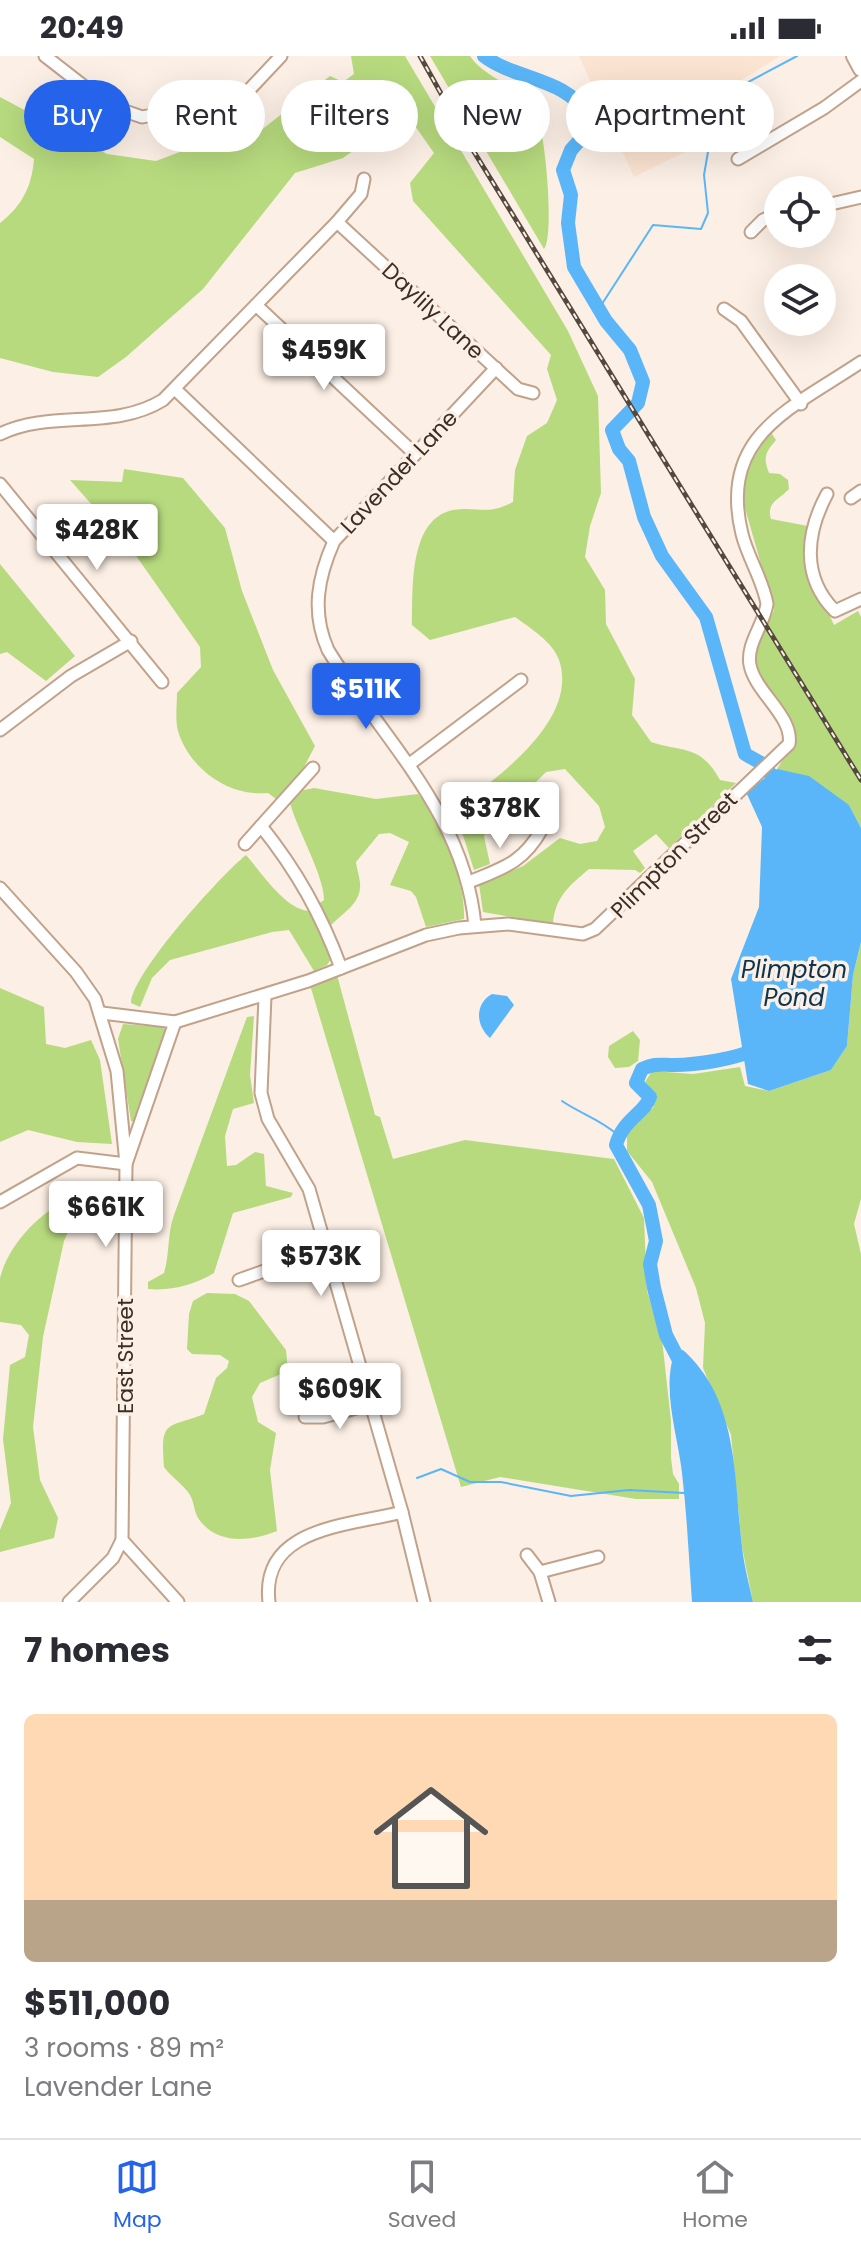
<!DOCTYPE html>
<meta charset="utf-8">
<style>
:root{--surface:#fff;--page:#f7f7f7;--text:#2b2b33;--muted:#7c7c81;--line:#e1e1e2;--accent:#2563eb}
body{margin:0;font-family:Poppins,sans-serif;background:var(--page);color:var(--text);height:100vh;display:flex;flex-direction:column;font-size:30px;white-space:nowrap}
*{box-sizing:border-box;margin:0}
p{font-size:26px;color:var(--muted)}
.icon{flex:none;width:44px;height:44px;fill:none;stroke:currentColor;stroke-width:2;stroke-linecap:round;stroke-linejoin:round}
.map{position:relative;height:1546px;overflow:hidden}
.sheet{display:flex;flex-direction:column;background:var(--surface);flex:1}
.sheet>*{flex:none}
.guide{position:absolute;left:24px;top:24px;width:814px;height:72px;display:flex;gap:16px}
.tools{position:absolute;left:764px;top:120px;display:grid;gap:16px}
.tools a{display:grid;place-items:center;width:72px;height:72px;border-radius:50%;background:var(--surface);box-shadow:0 8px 32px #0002;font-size:40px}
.price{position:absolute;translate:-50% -68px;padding:0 18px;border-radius:8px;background:#fff;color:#222;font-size:26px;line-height:52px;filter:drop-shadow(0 2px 4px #0008)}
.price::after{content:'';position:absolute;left:50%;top:48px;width:24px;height:18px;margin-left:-12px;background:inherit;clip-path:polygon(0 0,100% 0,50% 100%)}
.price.selected{background:var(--accent);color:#fff}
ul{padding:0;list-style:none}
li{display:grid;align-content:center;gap:16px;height:424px;padding:0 24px}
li+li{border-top:2px solid var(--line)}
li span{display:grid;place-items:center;height:248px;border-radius:12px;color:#555}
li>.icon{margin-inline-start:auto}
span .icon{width:144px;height:144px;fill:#fffc;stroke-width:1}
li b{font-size:34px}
h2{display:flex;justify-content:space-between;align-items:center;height:96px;padding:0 24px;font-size:34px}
.chip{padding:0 28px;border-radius:36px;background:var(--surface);box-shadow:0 8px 32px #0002;font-size:28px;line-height:72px}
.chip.selected{background:var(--accent);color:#fff}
.status{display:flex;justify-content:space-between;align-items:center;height:56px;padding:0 40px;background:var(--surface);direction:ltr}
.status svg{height:22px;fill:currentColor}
.menu{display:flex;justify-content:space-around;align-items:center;height:112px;border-top:2px solid var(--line);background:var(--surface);font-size:22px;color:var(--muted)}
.menu a{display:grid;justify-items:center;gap:4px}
.menu .selected{color:var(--accent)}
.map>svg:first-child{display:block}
.built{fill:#fce4d2}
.green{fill:#b7da7e}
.water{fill:#5ab6f8}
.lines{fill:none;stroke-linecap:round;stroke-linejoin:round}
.stream{stroke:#5ab6f8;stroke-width:2}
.river{stroke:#5ab6f8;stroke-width:14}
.minor-casing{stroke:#c1a28b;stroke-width:15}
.major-casing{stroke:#c1a28b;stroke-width:18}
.minor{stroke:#fff;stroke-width:11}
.major{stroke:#fff;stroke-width:14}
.rail-casing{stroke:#55493f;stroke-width:5}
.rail{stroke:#fcefe5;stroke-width:2;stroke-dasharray:6;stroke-linecap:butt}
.labels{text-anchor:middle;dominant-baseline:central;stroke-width:7;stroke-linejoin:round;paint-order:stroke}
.street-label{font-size:22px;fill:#3b2f25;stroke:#fcefe5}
.water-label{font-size:24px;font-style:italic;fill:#0c344e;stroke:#fcefe5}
</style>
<div class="status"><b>20:49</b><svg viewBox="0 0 49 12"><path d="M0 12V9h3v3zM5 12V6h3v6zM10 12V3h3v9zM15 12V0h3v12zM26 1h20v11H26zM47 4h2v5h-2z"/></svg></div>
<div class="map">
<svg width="861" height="1546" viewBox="0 0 861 1546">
<rect width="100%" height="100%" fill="#fcefe5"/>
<path class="built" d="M579,0h201l-75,47 -14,14 -3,12 5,19 -59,29z"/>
<g class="green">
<path d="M351,0h54l163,275 30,65 3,97 -11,33 -5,31 20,33 1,34 29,55 -3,36 19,27c33,11 49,2 69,38l16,3 -67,65 -13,-14 -23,17 12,17 -5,5 -5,-3 -46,-1c-20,17 -34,28 -36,55l-70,-12 -4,-28 44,-18 37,-28 20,6 17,-3 8,-14 -6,-21 -34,-37 -19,3 -14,14 -1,39 -8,9 -13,-12 -17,-1 -9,15 6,28 -16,6 -12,-38 -13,-20c44,-30 131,-91 110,-152 -6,-18 -29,-32 -44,-43l-85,23 -18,-15c1,-34 -4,-106 41,-115 25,-4 35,6 60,-8l2,-32 12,-34 20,-13 10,-23 -10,-31 4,-14 -138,-154 -3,-18 24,-30 -28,-40 -63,45 -48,15 -92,116 -77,68 -28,20 -45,-5 -53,-14v-135c22,-17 32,-37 34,-64l-34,-22v-40l107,57 49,7 63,-24 41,-6 70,-55 13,6 11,-8z"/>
<path d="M430,0h40c16,23 45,28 63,49 12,14 22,131 11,144z"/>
<path d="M770,375l6,9c-11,13 -13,17 -7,33l11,1 8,6 1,9c-10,11 -23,13 -18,30l37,7 -3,36 29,63 24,-14 3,6v211l-12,-23 -72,-36 19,-29 -7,-19 -32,-46 -4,-16 21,-49 -31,-109 4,-42z"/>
<path d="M124,413l59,9 42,50 17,63 31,79 42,76 -13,25 -26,28 -8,-6c-40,4 -79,-25 -90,-62 -3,-11 -1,-26 -1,-38l24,-26 -1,-20 -68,-97 -62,-70 52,2z"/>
<path d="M0,508l75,92 -29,25 -39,-29 -7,2z"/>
<path d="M314,732l62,11 42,-5c24,28 48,88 46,125l-38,8 -10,-30 -5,-6 -21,-6 19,-43 -19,-9 -11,1 -23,28c1,8 5,19 4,26 -1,20 -27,30 -36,46l7,25 -4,6 -13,6 -25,-41 -17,2 -102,28 -18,18 -12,29 -9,-4c1,-30 90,-128 115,-148 15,17 38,53 62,56l16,-11c0,-25 -26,-68 -34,-97l9,-12z"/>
<path d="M861,886v257l-7,25 7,30v348h-108l-11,-55 -11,-112 -28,-67 2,-45 -9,-35 -44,-106 -25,-31v-20l13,-15 13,-8 4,-12 -12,-14 7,-11 41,3 47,-7 5,19 24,5 62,-21 16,-24 6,-71z"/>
<path d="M337,919l38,140 5,2 13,42 72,-19 149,19 30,59 3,73 15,48 9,82v37l2,16 6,10v15h-43l-136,-22 -39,10 -151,-502z"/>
<path d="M0,932l44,19 2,37 19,4 26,-8 9,20 12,84 -35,-2 -49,-12 -28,12z"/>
<path d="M254,960l-4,59 4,28 -21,6 -8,27 2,30 9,-1 19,-13 9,2 2,32 27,7 -2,4 -58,16 -19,60c-20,12 -42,18 -66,16v-7l16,-9c6,-20 3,-38 10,-58l73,-198z"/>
<path d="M123,968l39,3 5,4 -30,91 -6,-1 -13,-82z"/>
<path d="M633,975l7,9 -2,21 -9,6 -14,1 -7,-11 1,-11z"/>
<path d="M69,1143l10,7 -15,35 -21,96 -10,90 7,53 18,38 -4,20 -54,14v-22l11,-27 -8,-64 7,-74 15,-8 4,-22 -8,-10 -21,-3c0,-13 0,-32 0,-44 9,-34 39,-65 69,-79z"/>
<path d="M207,1237l28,1 14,7 37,49 2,21 -28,12 -8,14 6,25 18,11 -6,37 7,61c-27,11 -61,14 -79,-13 -4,-7 -4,-16 -8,-23 -7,-11 -18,-17 -26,-28 -4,-49 3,-38 40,-53l12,-36 11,-10 2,-7 -9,-6 -28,-1 -5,-5 2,-35 4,-13z"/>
</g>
<g class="water">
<path d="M777,713l32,7 40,29 12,23v114l-8,33 -6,71 -16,24 -62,21 -21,-7 -17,-105 28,-72 3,-80 -16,-35z"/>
<path d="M492,938l15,2 7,9 -24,33c-14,-12 -16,-34 2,-44z"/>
<path d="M683,1294c56,50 51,128 59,197 2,18 7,37 11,55h-61c-3,-43 -5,-86 -10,-129 -4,-37 -21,-85 -7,-121z"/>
</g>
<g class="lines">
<g class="stream">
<path d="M600,251l53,-82 48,4 7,-16 -4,-38 5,-29 -10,-27 10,-16 88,-47"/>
<path d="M562,1045c19,13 38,18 56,34"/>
<path d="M417,1422l24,-9 29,13h31l70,14 58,-6 55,3"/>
</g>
<g class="river">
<path d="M484,0c31,24 83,22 103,59v17l-16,18 -8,20 8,25 -3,28 6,44 32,54 24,29 13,32 -5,21 -26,27 7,19 10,12 15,56 18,39 44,61 39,137 16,9 21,24"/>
<path d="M683,1312l-17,-33 -12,-47 -4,-24 6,-23 -7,-36 -33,-60c7,-26 29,-32 34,-48l-14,-14 6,-14c12,-6 19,-4 32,-4 22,0 62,-6 82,-16"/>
</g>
<g class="minor-casing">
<g id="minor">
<path d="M45,0l63,49 34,12 91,-17 17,-11 31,-33"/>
<path d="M738,103l86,-51 37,-27"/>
<path d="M822,150l39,-9"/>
<path d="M337,166l181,167 15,4"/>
<path d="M751,176l12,-12 15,-7"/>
<path d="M256,249l159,149"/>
<path d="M724,253l17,12 60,83"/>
<path d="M176,334l158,151"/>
<path d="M0,378c52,-25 113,-3 163,-34l174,-178 24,-28 3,-15"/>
<path d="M0,428l162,198"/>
<path d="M827,438c-21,39 -26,83 8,117l26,-12"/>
<path d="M851,442l10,-7"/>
<path d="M0,674l71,-54 60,-35"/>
<path d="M411,707l110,-83"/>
<path d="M261,770l52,-58"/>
<path d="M245,788l16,-18c36,45 60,88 80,142"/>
<path d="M469,826c34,-14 54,-19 73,-53"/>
<path d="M0,832l76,84 19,27 22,72 9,93 -4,376 56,62"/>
<path d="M475,870c-10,-112 -92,-186 -147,-276 -17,-38 -10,-73 6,-109l162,-173"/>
<path d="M265,940l-4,97 7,26 41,70 93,323 22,90"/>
<path d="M102,957l73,9 133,-41 118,-46 33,-7 49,-4 75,10 12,-5 194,-185c5,-27 -34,-52 -39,-79 -4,-21 14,-40 17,-61 -4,-24 -19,-46 -25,-70 -24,-99 49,-125 119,-172"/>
<path d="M0,1146l77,-44 49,6 49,-142"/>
<path d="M239,1224l87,-31"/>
<path d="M305,1361h18l48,-13"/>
<path d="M527,1499l13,17 9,30"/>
<path d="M540,1516l58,-15"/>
<path d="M69,1546l44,-44 9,-18"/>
<path d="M269,1546c-9,-76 82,-76 133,-90"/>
</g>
</g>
<g class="major-casing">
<path id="major" d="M854,0l7,13"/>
</g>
<use href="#minor" class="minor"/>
<use href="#major" class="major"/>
<g class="rail-casing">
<path id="rail" d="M420,0l51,91 390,633"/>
</g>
<use href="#rail" class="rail"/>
</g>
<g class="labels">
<g class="street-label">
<text transform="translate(433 255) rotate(43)">Daylily Lane</text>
<text transform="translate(399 416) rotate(-47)">Lavender Lane</text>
<text transform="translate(674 799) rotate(-45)">Plimpton Street</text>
<text transform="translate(125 1300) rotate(-90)">East Street</text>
</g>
<g class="water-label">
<text x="794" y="913">Plimpton<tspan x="794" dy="28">Pond</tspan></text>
</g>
</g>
</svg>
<div class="tools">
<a><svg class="icon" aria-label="locate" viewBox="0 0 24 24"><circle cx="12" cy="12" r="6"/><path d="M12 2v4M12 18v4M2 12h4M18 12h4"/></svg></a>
<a><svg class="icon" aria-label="layers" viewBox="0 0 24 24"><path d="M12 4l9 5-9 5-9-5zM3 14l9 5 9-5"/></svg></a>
</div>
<b class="price" style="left:324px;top:336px">$459K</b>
<b class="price" style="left:97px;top:516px">$428K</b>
<b class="price selected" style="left:366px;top:675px">$511K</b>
<b class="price" style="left:500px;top:794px">$378K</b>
<b class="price" style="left:106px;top:1193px">$661K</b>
<b class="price" style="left:321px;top:1242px">$573K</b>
<b class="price" style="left:340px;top:1375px">$609K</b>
<div class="guide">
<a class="chip selected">Buy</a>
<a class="chip">Rent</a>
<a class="chip">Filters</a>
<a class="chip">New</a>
<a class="chip">Apartment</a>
</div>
</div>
<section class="sheet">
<h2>7 homes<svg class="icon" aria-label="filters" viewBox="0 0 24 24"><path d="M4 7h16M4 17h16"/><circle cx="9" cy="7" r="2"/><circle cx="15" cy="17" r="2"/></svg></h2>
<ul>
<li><span style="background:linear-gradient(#ffd9b3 75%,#b9a48a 0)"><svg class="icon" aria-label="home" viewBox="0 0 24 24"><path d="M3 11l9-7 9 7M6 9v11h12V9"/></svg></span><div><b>$511,000</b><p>3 rooms · 89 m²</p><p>Lavender Lane</p></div></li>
</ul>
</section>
<nav class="menu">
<a class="selected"><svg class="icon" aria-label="map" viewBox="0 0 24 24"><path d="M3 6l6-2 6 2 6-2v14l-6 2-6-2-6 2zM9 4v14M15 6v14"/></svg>Map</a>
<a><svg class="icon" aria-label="saved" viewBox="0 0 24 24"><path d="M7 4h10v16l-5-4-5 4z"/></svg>Saved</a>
<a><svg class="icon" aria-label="home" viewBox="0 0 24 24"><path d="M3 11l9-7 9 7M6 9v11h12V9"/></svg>Home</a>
</nav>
